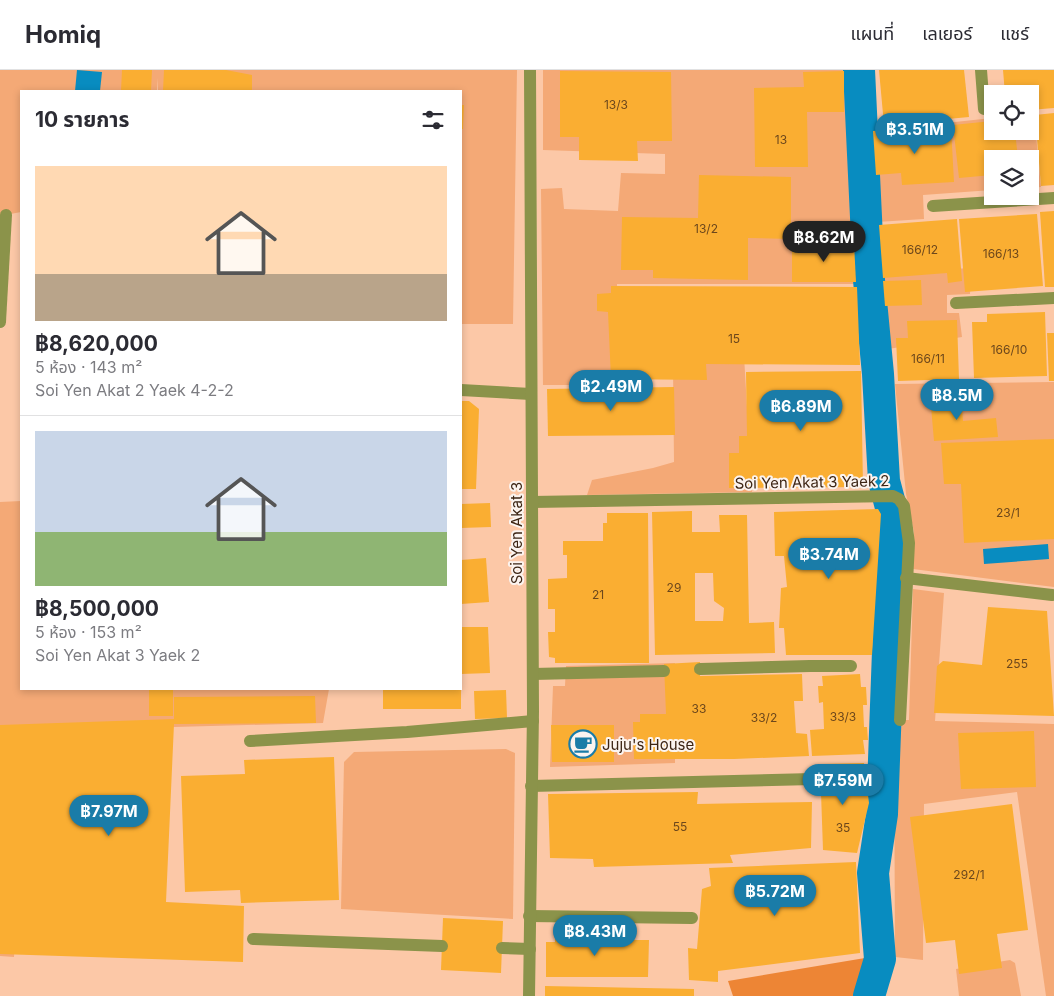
<!DOCTYPE html>
<html lang="th">
<meta charset="utf-8">
<style>
:root{--surface:#fff;--page:#f2f2f3;--text:#2b2b33;--muted:#7c7c81;--line:#e1e1e2;--accent:#1a7ca8}
body{margin:0;font-family:Inter,"Noto Sans Thai",sans-serif;background:var(--page);color:var(--text);height:100vh;display:flex;flex-direction:column;font-size:19px;white-space:nowrap}
*{box-sizing:border-box;margin:0}
p{font-size:16px;color:var(--muted)}
.icon{flex:none;width:28px;height:28px;fill:none;stroke:currentColor;stroke-width:2;stroke-linecap:round;stroke-linejoin:round}
.map{position:relative;flex:1;overflow:hidden}
.panel{position:absolute;left:20px;top:20px;width:442px;height:600px;display:flex;flex-direction:column;background:var(--surface);border-radius:0px;box-shadow:0 2px 8px #0003}
.panel>*{flex:none}
.tools{position:absolute;left:984px;top:15px;display:grid;gap:10px}
.tools a{display:grid;place-items:center;width:55px;height:55px;border-radius:0px;background:var(--surface);box-shadow:0 2px 8px #0003;font-size:25px}
.price{position:absolute;translate:-50% -42px;padding:0 11px;border-radius:18px;background:var(--accent);color:#fff;font-size:16px;line-height:32px;filter:drop-shadow(0 1px 2px #0008)}
.price::after{content:'';position:absolute;left:50%;top:30px;width:15px;height:11px;margin-left:-8px;background:inherit;clip-path:polygon(0 0,100% 0,50% 100%)}
.price.on{background:#222;color:#fff}
ul{padding:0;list-style:none}
li{display:grid;align-content:center;gap:10px;height:265px;padding:0 15px}
li+li{border-top:1px solid var(--line)}
li span{display:grid;place-items:center;height:155px;border-radius:0px;color:#555}
li>.icon{margin-inline-start:auto}
span .icon{width:90px;height:90px;fill:#fffc;stroke-width:1}
li b{font-size:21px}
h2{display:flex;justify-content:space-between;align-items:center;height:60px;padding:0 15px;font-size:21px}
header{display:flex;align-items:center;gap:30px;box-sizing:border-box;height:70px;padding:0 25px;background:var(--surface);border-bottom:1px solid var(--line)}
header strong{font-size:24px}
nav{display:flex;gap:28px;margin-inline-start:auto;font-size:18px}
.map>svg:first-child{display:block}
.green{fill:#f4a976}
.forest{fill:#ed8535}
.water{fill:#088cc0}
.lines{fill:none;stroke-linecap:round;stroke-linejoin:round}
.canal{stroke:#088cc0;stroke-width:32}
.building{fill:#faae32;fill-rule:evenodd}
.lane{stroke:#8b934a;stroke-width:12}
.street{stroke:#8b934a;stroke-width:12}
.labels{text-anchor:middle;dominant-baseline:central;stroke-width:4;stroke-linejoin:round;paint-order:stroke}
.number-label{font-size:12px;fill:#6c471c}
.street-label{font-size:15px;fill:#3d2514;stroke:#fbf4f0}
.poi-label{font-size:15px;fill:#3d2514;stroke:#fbf4f0;text-anchor:start}
</style>
<header>
<strong>Homiq</strong>
<nav><a>แผนที่</a><a>เลเยอร์</a><a>แชร์</a></nav>
</header>
<div class="map">
<svg width="1054" height="926" viewBox="0 0 1054 926">
<rect width="100%" height="100%" fill="#fcc8a7"/>
<g class="green">
<path d="M0,0h517l-4,254h-52v-233h-303v-13l-1,13h-136v121l-21,4z"/>
<path d="M543,0h302l14,214h-242l1,101h-75l-2,-196 21,-1 2,21 54,2 3,-38 44,1v-20l-122,-4z"/>
<path d="M1034,44l7,73 -11,1v-29h-38v31l-69,5 1,24 -47,3 -5,-91 120,-13v13h38v-16z"/>
<path d="M971,198l-1,26 -23,1v18h12l3,24 -74,12 -6,-39 -3,-37z"/>
<path d="M744,286l8,136 -165,3 5,-15 61,-12 21,-6 -1,-96z"/>
<path d="M1054,312v205l-141,-18 1,-37 -8,-38 -11,-110z"/>
<path d="M21,431v188h308l-6,34 -294,8 -15,226 -14,-1v-454z"/>
<path d="M913,519l31,4 -9,128 119,3v272h-8l-29,-204 -93,12 -1,156 -28,-3 -1,-237h15z"/>
<path d="M675,593v100l-125,4 3,-81h12l1,-20z"/>
<path d="M506,679l9,4 -2,166 -172,-10 3,-147 10,-10z"/>
<path d="M1010,890l5,3 6,33h-62l-3,-27z"/>
</g>
<path class="forest" d="M865,888l9,4 -10,34h-131l-5,-15z"/>
<g class="water">
<path d="M77,0l25,2 -2,19h-25z"/>
<path d="M1048,474l1,15 -65,5 -1,-15z"/>
</g>
<g class="lines">
<path class="canal" d="M859,0l10,210 9,94 6,107 9,34 -11,299 -9,59 7,86 -11,37"/>
</g>
<g class="building">
<path d="M122,0h30l-1,21h-30z"/>
<path d="M164,0h62l26,5v16h-89z"/>
<path d="M879,0h85l5,47 -85,8z"/>
<path d="M1003,0h51v38l-24,2v-16h-25z"/>
<path d="M560,1l111,1 1,69h-35l1,20 -59,-1v-23h-19z"/>
<path d="M844,1v41h-37l1,55h-53l-1,-79 50,-1 -1,-15z"/>
<path d="M461,35h3l-1,24h-2z"/>
<path d="M1054,43v72l-13,1 -6,-71z"/>
<path d="M992,51v10h23l3,28h-26v16l-33,3 -6,-53z"/>
<path d="M951,57l3,55 -52,3 -1,-12 -25,2 -3,-44z"/>
<path d="M699,105l92,2v62l-43,-1v42l-95,-2v-8h-32l1,-53 76,1z"/>
<path d="M1054,141v76h-9l-5,-75z"/>
<path d="M1037,144l6,72 -78,6 -6,-73z"/>
<path d="M957,149l5,62 -14,2 -1,-10 -64,5 -4,-53z"/>
<path d="M854,173l2,39h-64v-38z"/>
<path d="M921,210l1,25 -37,1 -2,-25z"/>
<path d="M611,216l246,1 3,78 -154,-1 1,16 -96,-1 -3,-67 -11,-1v-17l14,-1z"/>
<path d="M1045,242l2,64 -73,2 -2,-56h15v-8z"/>
<path d="M957,250l2,59 -61,2 -2,-43h12l-1,-17z"/>
<path d="M1047,263h7v48h-5z"/>
<path d="M861,301l2,116 -134,1v-35h10v-17h8l-1,-64z"/>
<path d="M674,317l1,48 -127,1 -1,-47z"/>
<path d="M961,323l2,28 33,-3 2,19 -64,4 -4,-46z"/>
<path d="M461,331h8l10,8 -3,80h-15z"/>
<path d="M1054,369v100l-90,4 -3,-59h-17l-3,-41z"/>
<path d="M490,433l1,24 -30,1v-24z"/>
<path d="M878,439l3,5 -9,141h-86l-2,-27h-5l2,-40 6,-1 -3,-31h-9l-1,-44z"/>
<path d="M692,441v21h28l-1,-17h28l2,108 25,-1 1,31 -120,2 -3,-143zM695,503h18l1,28 10,7 -1,13h-28z"/>
<path d="M607,443h41l1,150h-94v-5l-6,-1 -1,-25h7v-23h-7v-30l19,-1v-23h-4v-14h40v-18h4z"/>
<path d="M486,488l3,44 -28,2v-44z"/>
<path d="M988,537l59,4 7,105 -120,-3 3,-47 6,-5 39,4z"/>
<path d="M461,557h27l2,46 -29,1z"/>
<path d="M700,592v14l102,-2 1,27h-9l2,32 11,1 2,22 -75,3h-100l-1,-37h7v-8h26l-2,-50z"/>
<path d="M860,604l1,13h5l1,18h-4l1,22h3l1,13h-5l2,14 -53,2 -2,-26 14,-1 -1,-27 -4,1 -1,-17h5l-1,-10z"/>
<rect x="149" y="619" width="24" height="27"/>
<path d="M383,619l78,1v19h-78z"/>
<path d="M506,620l1,28 -32,1 -1,-28z"/>
<path d="M315,626l1,27 -142,1 -8,178 78,4 -1,56 -243,-8v-229l174,-6v-22z"/>
<path d="M551,655h63v37h-62z"/>
<path d="M1034,661l2,56 -75,2 -3,-56z"/>
<path d="M334,687l5,143 -98,3 -1,-13 -55,2 -4,-116 64,-2 -1,-14z"/>
<path d="M864,693l5,40 -12,50 -34,-3 -3,-86z"/>
<path d="M698,722l-1,12 115,-2 -1,46 -81,7 3,8 -139,4 -1,-8 -43,-1 -2,-64z"/>
<path d="M1012,734l16,126 -31,4 5,34 -43,6 -4,-34 -29,3 -16,-126z"/>
<path d="M856,792l4,91 -142,18v11l-29,-2 -1,-32 9,1 5,-60 9,-3 -2,-18z"/>
<path d="M443,848l60,3 -2,52 -60,-3z"/>
<path d="M555,858h28v12h66l-1,37h-102v-35h9z"/>
<path d="M545,916l149,3v7h-149z"/>
</g>
<g class="lines">
<g class="lane">
<path d="M461,320l70,4"/>
<path d="M906,508l146,17"/>
<path d="M700,599l110,-3h41"/>
<path d="M533,604l131,-3"/>
<path d="M250,671l157,-9 126,-11"/>
<path d="M531,716l282,-7"/>
<path d="M529,846l163,2"/>
<path d="M253,869l189,7"/>
<path d="M502,878l28,1"/>
</g>
<g class="street">
<path d="M981,0l3,39"/>
<path d="M933,136l121,-8"/>
<path d="M956,233l98,-5"/>
<path d="M0,252l6,-107"/>
<path d="M532,432l361,-6 6,3 5,7 5,37 -9,177"/>
<path d="M529,926l4,-285 -3,-641"/>
</g>
</g>
<defs>
<g id="cafe-ring" transform="scale(1.4375)"><circle r="9.5" fill="#fbf4f0" stroke="#1a7ca8" stroke-width="1.5"/><path d="M-5.5-4.5H6V0H3Q3 3.5 0 3.5H-2.5Q-5.5 3.5-5.5 0ZM3-3.2v2h1.7v-2ZM-6 4.5H4V6H-6Z" fill="#1a7ca8"/></g>
</defs>
<g fill-rule="evenodd">
<use href="#cafe-ring" x="583" y="674"/>
</g>
<g class="labels">
<g class="number-label">
<text x="616" y="34">13/3</text>
<text x="781" y="69">13</text>
<text x="706" y="158">13/2</text>
<text x="920" y="179">166/12</text>
<text x="1001" y="183">166/13</text>
<text x="734" y="268">15</text>
<text x="1009" y="279">166/10</text>
<text x="928" y="288">166/11</text>
<text x="1008" y="442">23/1</text>
<text x="674" y="517">29</text>
<text x="598" y="524">21</text>
<text x="1017" y="593">255</text>
<text x="699" y="638">33</text>
<text x="843" y="646">33/3</text>
<text x="764" y="647">33/2</text>
<text x="680" y="756">55</text>
<text x="843" y="757">35</text>
<text x="969" y="804">292/1</text>
</g>
<g class="street-label">
<text transform="translate(812 412) rotate(-1)">Soi Yen Akat 3 Yaek 2</text>
<text transform="translate(516 463) rotate(-90)">Soi Yen Akat 3</text>
</g>
<g class="poi-label">
<text x="602" y="674">Juju's House</text>
</g>
</g>
</svg>
<div class="tools">
<a><svg class="icon" aria-label="locate" viewBox="0 0 24 24"><circle cx="12" cy="12" r="6"/><path d="M12 2v4M12 18v4M2 12h4M18 12h4"/></svg></a>
<a><svg class="icon" aria-label="layers" viewBox="0 0 24 24"><path d="M12 4l9 5-9 5-9-5zM3 14l9 5 9-5"/></svg></a>
</div>
<b class="price" style="left:915px;top:85px">฿3.51M</b>
<b class="price on" style="left:824px;top:193px">฿8.62M</b>
<b class="price" style="left:611px;top:342px">฿2.49M</b>
<b class="price" style="left:957px;top:351px">฿8.5M</b>
<b class="price" style="left:801px;top:362px">฿6.89M</b>
<b class="price" style="left:829px;top:510px">฿3.74M</b>
<b class="price" style="left:843px;top:736px">฿7.59M</b>
<b class="price" style="left:109px;top:767px">฿7.97M</b>
<b class="price" style="left:775px;top:847px">฿5.72M</b>
<b class="price" style="left:595px;top:887px">฿8.43M</b>
<section class="panel">
<h2>10 รายการ<svg class="icon" aria-label="filters" viewBox="0 0 24 24"><path d="M4 7h16M4 17h16"/><circle cx="9" cy="7" r="2"/><circle cx="15" cy="17" r="2"/></svg></h2>
<ul>
<li><span style="background:linear-gradient(#ffd9b3 70%,#b9a48a 0)"><svg class="icon" aria-label="home" viewBox="0 0 24 24"><path d="M3 11l9-7 9 7M6 9v11h12V9"/></svg></span><div><b>฿8,620,000</b><p>5 ห้อง · 143 m²</p><p>Soi Yen Akat 2 Yaek 4-2-2</p></div></li>
<li><span style="background:linear-gradient(#c9d6e8 65%,#8fb573 0)"><svg class="icon" aria-label="home" viewBox="0 0 24 24"><path d="M3 11l9-7 9 7M6 9v11h12V9"/></svg></span><div><b>฿8,500,000</b><p>5 ห้อง · 153 m²</p><p>Soi Yen Akat 3 Yaek 2</p></div></li>
</ul>
</section>
</div>
